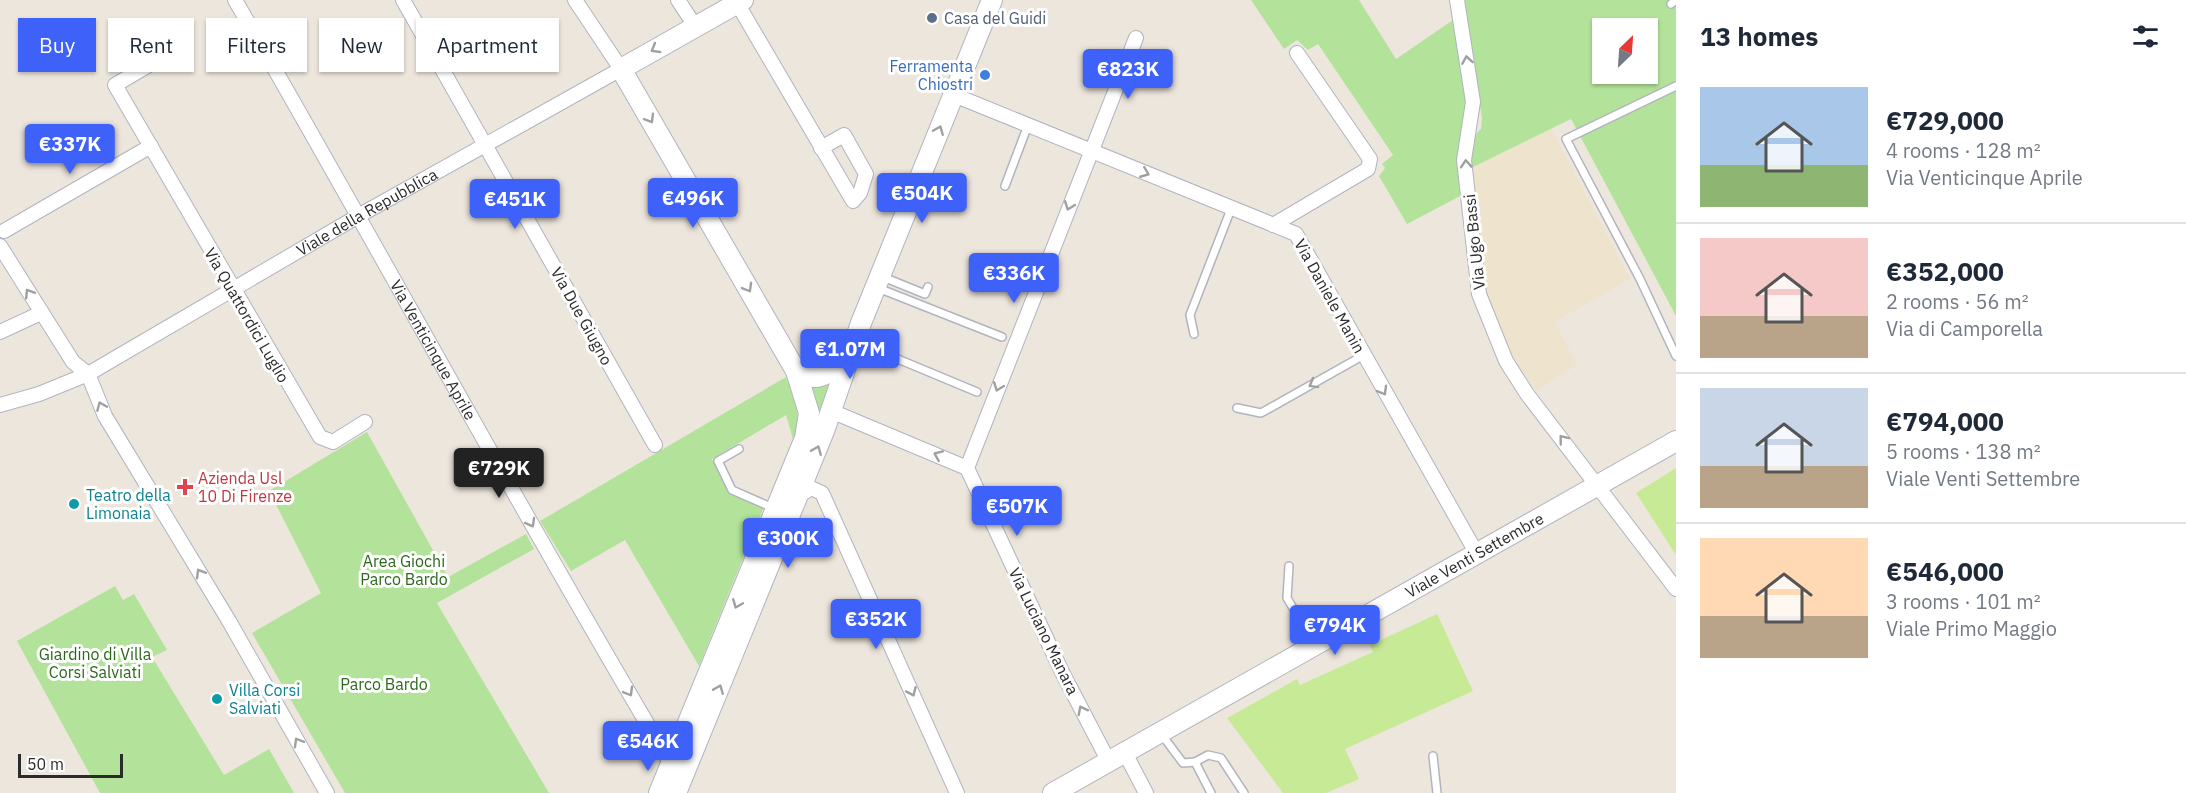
<!DOCTYPE html>
<meta charset="utf-8">
<style>
:root{--surface:#fff;--page:#f2f2f3;--text:#1f2937;--muted:#747a83;--line:#e0e1e3;--accent:#3e61f9}
body{margin:0;font-family:"IBM Plex Sans",sans-serif;background:var(--page);color:var(--text);height:100vh;display:flex;flex-direction:column;font-size:22px;white-space:nowrap}
*{box-sizing:border-box;margin:0}
p{font-size:20px;color:var(--muted)}
.icon{flex:none;width:33px;height:33px;fill:none;stroke:currentColor;stroke-width:2;stroke-linecap:round;stroke-linejoin:round}
.map{position:relative;flex:1;overflow:hidden}
.side{display:flex;flex-direction:column;background:var(--surface);width:510px}
.side>*{flex:none}
.top-card{position:absolute;left:18px;top:18px;width:570px;height:54px;display:flex;gap:12px}
.needle{width:39px;rotate:25deg}
.controls{position:absolute;left:1592px;top:18px;display:grid;gap:12px}
.controls a{display:grid;place-items:center;width:66px;height:66px;border-radius:0px;background:var(--surface);box-shadow:0 2px 4px #0004;font-size:30px}
.scale{position:absolute;left:18px;bottom:15px;width:105px;box-sizing:border-box;padding-left:6px;border:3px solid #2b2b2b;border-top:0;font-size:16px;line-height:21px;white-space:nowrap;color:#2b2b2b;-webkit-text-stroke:4px #fff;paint-order:stroke}
.price{position:absolute;translate:-50% -51px;padding:0 14px;border-radius:6px;background:var(--accent);color:#fff;font-size:20px;line-height:39px;filter:drop-shadow(0 2px 3px #0008)}
.price::after{content:'';position:absolute;left:50%;top:36px;width:18px;height:14px;margin-left:-9px;background:inherit;clip-path:polygon(0 0,100% 0,50% 100%)}
.price.on{background:#222;color:#fff}
ul{padding:0;list-style:none}
li{display:flex;align-items:center;gap:18px;height:150px;padding:0 24px}
li+li{border-top:2px solid var(--line)}
li span{display:grid;place-items:center;flex:none;width:168px;height:120px;border-radius:0px;color:#555}
li>.icon{margin-inline-start:auto}
span .icon{width:72px;height:72px;fill:#fffc;stroke-width:1}
li b{font-size:26px}
h2{display:flex;justify-content:space-between;align-items:center;height:72px;padding:0 24px;font-size:26px}
.chip{padding:0 21px;border-radius:0px;background:var(--surface);box-shadow:0 2px 4px #0004;font-size:21px;line-height:54px}
.chip.on{background:var(--accent);color:#fff}
main{display:flex;flex:1;min-height:0}
.map>svg:first-child{display:block}
.education{fill:#eee3cd}
.green{fill:#b3e39a;fill-rule:evenodd}
.pitch{fill:#c7ea96}
.lines{fill:none;stroke-linecap:round;stroke-linejoin:round}
.lane-casing{stroke:#b1b4bf;stroke-width:10}
.street-casing{stroke:#b1b4bf;stroke-width:16}
.secondary-casing{stroke:#b1b4bf;stroke-width:22}
.lane{stroke:#fff;stroke-width:7}
.street{stroke:#fff;stroke-width:14}
.secondary{stroke:#fff;stroke-width:20}
.oneway{stroke:#a0a0a0}
.service-dot{fill:#5c6f8a;stroke:#fff;stroke-width:2}
.shop-dot{fill:#3f7fe0;stroke:#fff;stroke-width:2}
.health-dot{fill:#e0444e;stroke:#fff;stroke-width:2}
.culture-dot{fill:#0f9aa8;stroke:#fff;stroke-width:2}
.labels{text-anchor:middle;dominant-baseline:central;stroke-width:6;stroke-linejoin:round;paint-order:stroke}
.service-label{font-size:16px;fill:#4e5e75;stroke:#fff;text-anchor:start}
.shop-label{font-size:16px;fill:#366cbe;stroke:#fff;text-anchor:end}
.street-label{font-size:16px;fill:#2b2b2b;stroke:#fff}
.health-label{font-size:16px;fill:#be3a42;stroke:#fff;text-anchor:start}
.culture-label{font-size:16px;fill:#0d838f;stroke:#fff;text-anchor:start}
.park-label{font-size:16px;fill:#2b691a;stroke:#fff}
</style>
<main>
<div class="map">
<svg width="1676" height="793" viewBox="0 0 1676 793">
<rect width="100%" height="100%" fill="#ede6dd"/>
<path class="education" d="M1551,128l79,151 -75,43 22,43 -40,25 -21,-27 -24,-50 -9,-36 -1,-54 -11,-55z"/>
<g class="green">
<path d="M1251,0h108l37,59 57,-39 14,83 -5,92 -55,29 -28,-48 6,-8 -3,-4 11,-9 -75,-111 -10,6 -11,-10 -13,9z"/>
<path d="M1463,0h213v316l-105,-197 -100,49c-1,-13 -1,-31 10,-39l1,-11zM1602,28h45v46h-45z"/>
<path d="M786,377c7,21 18,42 7,62l-7,-24 -74,44 17,34 34,16 -64,157 -74,-126 -54,31 -31,-50z"/>
<path d="M836,378l-16,47 -12,-39z"/>
<path d="M367,432l81,145 78,-43 8,15 -97,54 112,190h-204l-93,-160 69,-40 -52,-102z"/>
<path d="M115,586l8,14 11,-6 33,56 -15,7 72,118 45,-26 25,44h-194l-83,-152z"/>
</g>
<g class="pitch">
<path d="M1676,468v87l-40,-62z"/>
<path d="M1437,614l36,77 -128,58 14,30 -33,14h-43l-56,-75 70,-39 3,6 73,-33 -3,-7z"/>
</g>
<g class="lines">
<g class="lane-casing">
<g id="lane">
<path d="M1671,4l5,-4"/>
<path d="M1676,86l-110,53 74,140 36,77"/>
<path d="M1005,186l23,-61"/>
<path d="M883,277l42,17 3,-7"/>
<path d="M878,288l124,49"/>
<path d="M1194,334l-4,-19 41,-106"/>
<path d="M857,342l120,50"/>
<path d="M1237,408l24,5 103,-58"/>
<path d="M739,449l-21,12 14,29 41,18"/>
<path d="M1289,566l-2,32 27,45"/>
<path d="M1162,735l21,28 12,-1 16,31"/>
<path d="M1433,756l4,37"/>
<path d="M1195,762l13,-7 13,3 23,35"/>
</g>
</g>
<g class="street-casing">
<g id="street">
<path id="s1" d="M235,0c147,254 286,512 436,764"/>
<path d="M403,0l252,445"/>
<path d="M678,0l17,26"/>
<path d="M1457,0l16,102 -9,58 15,134 27,67 21,33 149,195"/>
<path d="M737,3l116,198 7,-8 6,-19 -22,-39 -23,13"/>
<path d="M171,52l-56,33 205,352 13,5 32,-20"/>
<path d="M954,95l342,139 181,320"/>
<path d="M1273,225l95,-56 2,-10 -73,-106"/>
<path d="M4,231l147,-85"/>
<path d="M0,246l73,116 15,12 17,42 124,205 98,172"/>
<path d="M0,332l41,-19"/>
<path id="s2" d="M0,405l39,-11 49,-20 272,-159 261,-146 -46,-69"/>
<path d="M831,411l136,57 95,204 47,90"/>
<path d="M967,468l169,-430"/>
<path d="M797,497l14,-9 11,5 135,300"/>
<path d="M1125,753l21,40"/>
</g>
</g>
<g class="secondary-casing">
<g id="secondary">
<path d="M796,371c22,14 38,1 51,-18"/>
<path d="M659,793l146,-355 4,-25 -13,-42 -175,-302 122,-69"/>
<path d="M676,793l148,-362 37,-108 131,-323"/>
<path id="s3" d="M1053,793l623,-352"/>
</g>
</g>
<use href="#lane" class="lane"/>
<use href="#street" class="street"/>
<use href="#secondary" class="secondary"/>
</g>
<defs><path id="oneway-chevron" d="M-2-3.5L2.5 0L-2 3.5" fill="none" stroke-width="1.6" stroke-linecap="round" stroke-linejoin="round" transform="scale(1.5)"/></defs>
<g class="oneway">
<use href="#oneway-chevron" transform="translate(655 49) rotate(150)"/>
<use href="#oneway-chevron" transform="translate(1467 60) rotate(-99)"/>
<use href="#oneway-chevron" transform="translate(650 119) rotate(59)"/>
<use href="#oneway-chevron" transform="translate(939 130) rotate(-68)"/>
<use href="#oneway-chevron" transform="translate(1466 164) rotate(-94)"/>
<use href="#oneway-chevron" transform="translate(1145 173) rotate(22)"/>
<use href="#oneway-chevron" transform="translate(1069 206) rotate(111)"/>
<use href="#oneway-chevron" transform="translate(748 288) rotate(60)"/>
<use href="#oneway-chevron" transform="translate(29 293) rotate(-122)"/>
<use href="#oneway-chevron" transform="translate(1313 384) rotate(151)"/>
<use href="#oneway-chevron" transform="translate(998 387) rotate(111)"/>
<use href="#oneway-chevron" transform="translate(1383 391) rotate(60)"/>
<use href="#oneway-chevron" transform="translate(101 406) rotate(-113)"/>
<use href="#oneway-chevron" transform="translate(1563 439) rotate(-128)"/>
<use href="#oneway-chevron" transform="translate(817 450) rotate(-68)"/>
<use href="#oneway-chevron" transform="translate(938 455) rotate(-157)"/>
<use href="#oneway-chevron" transform="translate(531 523) rotate(61)"/>
<use href="#oneway-chevron" transform="translate(200 573) rotate(-121)"/>
<use href="#oneway-chevron" transform="translate(737 604) rotate(112)"/>
<use href="#oneway-chevron" transform="translate(719 689) rotate(-68)"/>
<use href="#oneway-chevron" transform="translate(629 692) rotate(60)"/>
<use href="#oneway-chevron" transform="translate(912 692) rotate(66)"/>
<use href="#oneway-chevron" transform="translate(1082 710) rotate(-117)"/>
<use href="#oneway-chevron" transform="translate(298 742) rotate(-120)"/>
</g>
<circle class="service-dot" cx="932" cy="18" r="6"/>
<circle class="shop-dot" cx="985" cy="75" r="6"/>
<path class="health-dot" d="M182 478h6v6h6v6h-6v6h-6v-6h-6v-6h6z"/>
<g class="culture-dot">
<circle cx="74" cy="504" r="6"/>
<circle cx="217" cy="699" r="6"/>
</g>
<g class="labels">
<g class="service-label">
<text x="944" y="18">Casa del Guidi</text>
</g>
<g class="shop-label">
<text x="973" y="66">Ferramenta<tspan x="973" dy="18">Chiostri</tspan></text>
</g>
<g class="street-label">
<text stroke="none"><textPath href="#s2" startOffset="416">Viale della Repubblica</textPath></text>
<text transform="translate(1474 242) rotate(-96)">Via Ugo Bassi</text>
<text transform="translate(1330 296) rotate(61)">Via Daniele Manin</text>
<text transform="translate(247 315) rotate(60)">Via Quattordici Luglio</text>
<text transform="translate(582 316) rotate(61)">Via Due Giugno</text>
<text stroke="none"><textPath href="#s1" startOffset="402">Via Venticinque Aprile</textPath></text>
<text stroke="none"><textPath href="#s3" startOffset="484">Viale Venti Settembre</textPath></text>
<text transform="translate(1044 631) rotate(64)">Via Luciano Manara</text>
</g>
<g class="health-label">
<text x="198" y="478">Azienda Usl<tspan x="198" dy="18">10 Di Firenze</tspan></text>
</g>
<g class="culture-label">
<text x="86" y="495">Teatro della<tspan x="86" dy="18">Limonaia</tspan></text>
<text x="229" y="690">Villa Corsi<tspan x="229" dy="18">Salviati</tspan></text>
</g>
<g class="park-label">
<text x="404" y="561">Area Giochi<tspan x="404" dy="18">Parco Bardo</tspan></text>
<text x="95" y="654">Giardino di Villa<tspan x="95" dy="18">Corsi Salviati</tspan></text>
<text x="384" y="684">Parco Bardo</text>
</g>
</g>
</svg>
<div class="controls">
<a><svg class="needle" viewBox="-14 -14 28 28"><path d="M0-13l5 13h-10z" fill="#e53935"/><path d="M0 13l5-13h-10z" fill="#747a83"/></svg></a>
</div>
<div class="scale">50 m</div>
<b class="price" style="left:1128px;top:100px">€823K</b>
<b class="price" style="left:70px;top:175px">€337K</b>
<b class="price" style="left:922px;top:224px">€504K</b>
<b class="price" style="left:693px;top:229px">€496K</b>
<b class="price" style="left:515px;top:230px">€451K</b>
<b class="price" style="left:1014px;top:304px">€336K</b>
<b class="price" style="left:850px;top:380px">€1.07M</b>
<b class="price on" style="left:499px;top:499px">€729K</b>
<b class="price" style="left:1017px;top:537px">€507K</b>
<b class="price" style="left:788px;top:569px">€300K</b>
<b class="price" style="left:876px;top:650px">€352K</b>
<b class="price" style="left:1335px;top:656px">€794K</b>
<b class="price" style="left:648px;top:772px">€546K</b>
<div class="top-card">
<a class="chip on">Buy</a>
<a class="chip">Rent</a>
<a class="chip">Filters</a>
<a class="chip">New</a>
<a class="chip">Apartment</a>
</div>
</div>
<section class="side">
<h2>13 homes<svg class="icon" aria-label="filters" viewBox="0 0 24 24"><path d="M4 7h16M4 17h16"/><circle cx="9" cy="7" r="2"/><circle cx="15" cy="17" r="2"/></svg></h2>
<ul>
<li><span style="background:linear-gradient(#a9c7e8 65%,#8fb573 0)"><svg class="icon" aria-label="home" viewBox="0 0 24 24"><path d="M3 11l9-7 9 7M6 9v11h12V9"/></svg></span><div><b>€729,000</b><p>4 rooms · 128 m²</p><p>Via Venticinque Aprile</p></div></li>
<li><span style="background:linear-gradient(#f6c9c9 65%,#b9a48a 0)"><svg class="icon" aria-label="home" viewBox="0 0 24 24"><path d="M3 11l9-7 9 7M6 9v11h12V9"/></svg></span><div><b>€352,000</b><p>2 rooms · 56 m²</p><p>Via di Camporella</p></div></li>
<li><span style="background:linear-gradient(#c9d6e8 65%,#b9a48a 0)"><svg class="icon" aria-label="home" viewBox="0 0 24 24"><path d="M3 11l9-7 9 7M6 9v11h12V9"/></svg></span><div><b>€794,000</b><p>5 rooms · 138 m²</p><p>Viale Venti Settembre</p></div></li>
<li><span style="background:linear-gradient(#ffd9b3 65%,#b9a48a 0)"><svg class="icon" aria-label="home" viewBox="0 0 24 24"><path d="M3 11l9-7 9 7M6 9v11h12V9"/></svg></span><div><b>€546,000</b><p>3 rooms · 101 m²</p><p>Viale Primo Maggio</p></div></li>
</ul>
</section>
</main>
